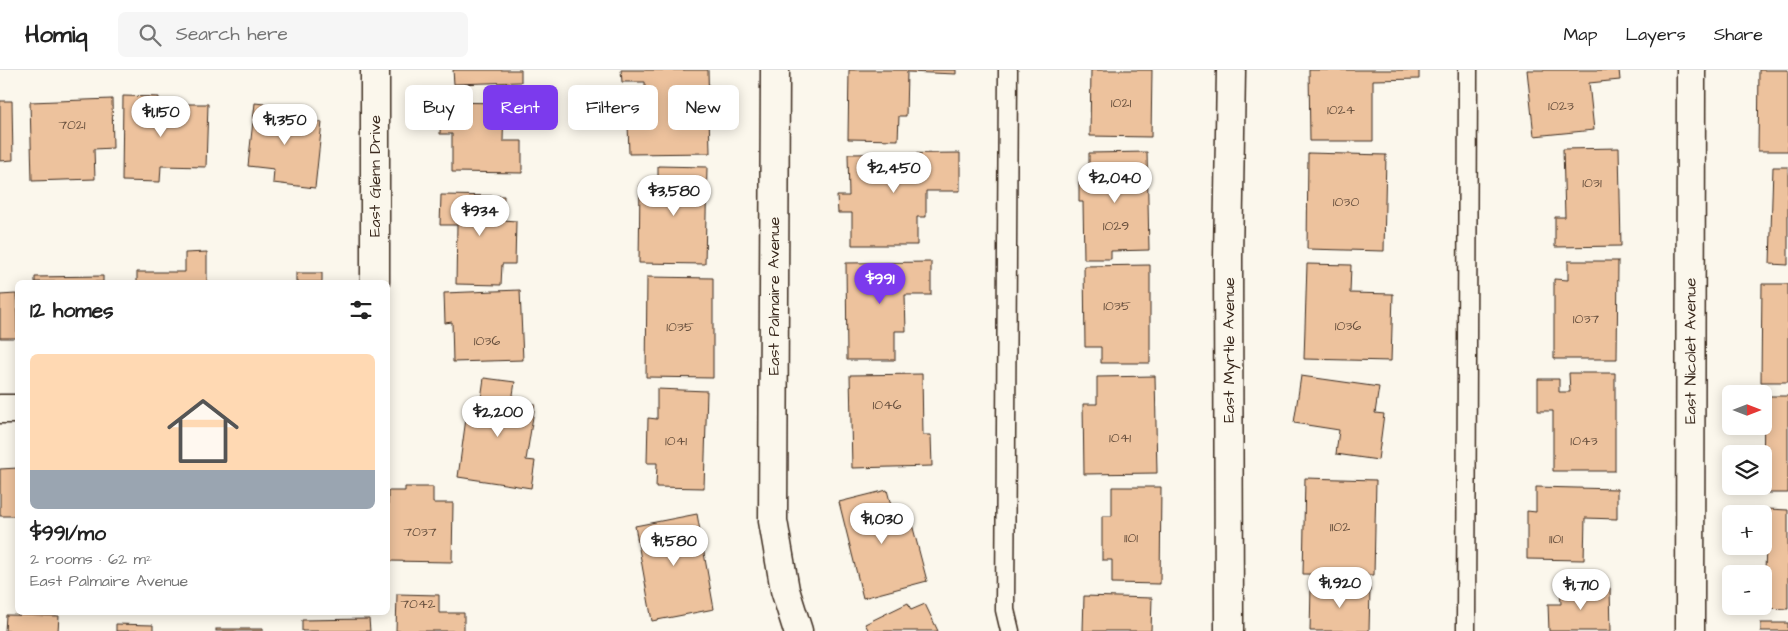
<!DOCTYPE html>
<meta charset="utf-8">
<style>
:root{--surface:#fff;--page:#f6f6f6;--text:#222;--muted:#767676;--line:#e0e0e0;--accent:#7c3aed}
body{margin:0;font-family:"Architects Daughter",sans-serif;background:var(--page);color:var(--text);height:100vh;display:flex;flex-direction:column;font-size:19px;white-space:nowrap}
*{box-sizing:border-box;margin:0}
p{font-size:16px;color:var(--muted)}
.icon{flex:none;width:28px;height:28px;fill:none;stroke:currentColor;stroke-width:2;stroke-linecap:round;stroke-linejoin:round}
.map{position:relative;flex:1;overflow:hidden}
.sheet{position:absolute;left:15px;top:210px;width:375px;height:335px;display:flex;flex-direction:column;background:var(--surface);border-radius:8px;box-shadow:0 2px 12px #0003}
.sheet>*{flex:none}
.guide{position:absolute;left:405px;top:15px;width:475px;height:45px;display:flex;gap:10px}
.needle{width:32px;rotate:90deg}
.fabs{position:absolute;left:1722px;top:315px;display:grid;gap:10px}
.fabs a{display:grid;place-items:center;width:50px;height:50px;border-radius:8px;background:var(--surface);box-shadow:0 2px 12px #0003;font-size:25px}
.price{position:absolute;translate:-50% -42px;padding:0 11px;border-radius:18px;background:#fff;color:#222;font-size:16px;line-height:32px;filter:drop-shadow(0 1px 2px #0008)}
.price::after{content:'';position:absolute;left:50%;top:30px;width:15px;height:11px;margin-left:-8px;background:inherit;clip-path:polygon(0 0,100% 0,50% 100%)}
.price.active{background:var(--accent);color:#fff}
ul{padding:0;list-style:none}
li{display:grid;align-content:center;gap:10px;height:265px;padding:0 15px}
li+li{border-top:1px solid var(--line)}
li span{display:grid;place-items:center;height:155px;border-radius:8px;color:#555}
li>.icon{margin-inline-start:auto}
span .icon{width:90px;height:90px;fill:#fffc;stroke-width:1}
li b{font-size:21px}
h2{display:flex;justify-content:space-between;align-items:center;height:60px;padding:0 15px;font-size:21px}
.chip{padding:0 18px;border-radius:8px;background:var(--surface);box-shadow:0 2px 12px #0003;font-size:18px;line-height:45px}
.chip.active{background:var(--accent);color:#fff}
header{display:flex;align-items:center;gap:30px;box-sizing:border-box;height:70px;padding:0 25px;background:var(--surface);border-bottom:1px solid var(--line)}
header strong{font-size:24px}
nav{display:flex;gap:28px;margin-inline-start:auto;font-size:18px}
.search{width:350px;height:45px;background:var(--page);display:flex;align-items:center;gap:12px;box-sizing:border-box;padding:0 18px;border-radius:8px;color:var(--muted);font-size:19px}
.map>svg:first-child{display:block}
.building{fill:#edc29d;stroke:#3b2a1e}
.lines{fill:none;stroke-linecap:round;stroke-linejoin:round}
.lane-casing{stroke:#3b2a1e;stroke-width:21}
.street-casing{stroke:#3b2a1e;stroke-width:31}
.lane{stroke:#fbf7ec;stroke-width:18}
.street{stroke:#fbf7ec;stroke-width:28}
.labels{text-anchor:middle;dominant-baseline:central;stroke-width:4.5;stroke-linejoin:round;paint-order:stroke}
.number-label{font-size:14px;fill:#68503e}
.street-label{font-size:16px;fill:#3b2a1e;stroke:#fbf7ec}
</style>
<header>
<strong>Homiq</strong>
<div class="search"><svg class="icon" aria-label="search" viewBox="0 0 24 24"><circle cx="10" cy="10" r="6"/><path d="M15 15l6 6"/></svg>Search here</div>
<nav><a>Map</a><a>Layers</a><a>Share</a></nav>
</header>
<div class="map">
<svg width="1788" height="561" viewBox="0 0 1788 561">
<rect width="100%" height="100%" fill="#fbf7ec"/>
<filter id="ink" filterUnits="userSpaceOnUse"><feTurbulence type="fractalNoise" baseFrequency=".02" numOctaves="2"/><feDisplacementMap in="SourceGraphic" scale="10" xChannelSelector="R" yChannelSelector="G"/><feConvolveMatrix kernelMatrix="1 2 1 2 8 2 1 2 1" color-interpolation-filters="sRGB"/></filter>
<g filter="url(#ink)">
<g class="building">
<path d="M453,0h68v12l-67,2z"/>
<path d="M621,0h87l2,83 -81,1 -1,-30h18l-1,-42h-23z"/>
<path d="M849,0h107v4l-49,-2 -1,44h-7l-1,24 -50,-1z"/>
<path d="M1091,0h61l-1,67 -61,-1z"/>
<path d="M1309,0h110v9l-46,1v61h-63z"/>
<path d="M1527,0h92l1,10 -31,3 5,47 -60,6z"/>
<path d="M1759,0h29v81h-30z"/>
<path d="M123,26l36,1 -1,20h19v-13h31l-2,63 -45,-1 -1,16 -38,-1z"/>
<path d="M112,29l1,49 -19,1 1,30 -63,2 -2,-79z"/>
<path d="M0,31h12l1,59 -13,1z"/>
<path d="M441,32l63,1 -1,38h19v32l-70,-1v-38h-12z"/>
<path d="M255,33l28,3 -1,12 40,4 -7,66 -42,-5 1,-14 -26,-3z"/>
<path d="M1619,78l2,98 -66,1v-30h10l-2,-68z"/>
<path d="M1147,82l2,98 -38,1v8h-27l-1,-57h-4v-21h10v-28z"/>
<path d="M960,83v38h-34v26h-9v28h-65v-32h-14l-1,-17h12l-1,-42z"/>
<path d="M1308,83l78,2 -2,96 -77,-2z"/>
<path d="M658,96l49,1 -2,97 -66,-1 1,-80h18z"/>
<path d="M1773,97h15v98l-18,-1z"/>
<path d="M441,125l63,1 -1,24 13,1 -1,43h-13l-1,21 -45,-1 1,-59h-17z"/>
<path d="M207,182v30h-70v-10h48v-19z"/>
<path d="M1568,191h50l-1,98h-63v-80l14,1z"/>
<path d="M931,192v33h-26l1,36h-11v29h-48l-1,-97z"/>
<path d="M1307,194l44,1 -1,28 43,1 -2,67 -87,-2z"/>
<path d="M1150,195v98h-49v-16h-16l-1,-81z"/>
<rect x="296" y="203" width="26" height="9"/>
<path d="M103,206v6h-68v-5z"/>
<path d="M647,207l66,1v100l-67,-1z"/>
<path d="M1762,214h26v98h-27z"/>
<path d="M520,220l3,70 -70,2 -1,-40 -7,1 -1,-30z"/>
<path d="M16,224l1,44h-17v-43z"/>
<path d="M1569,303h46v98h-62v-60h-15v-32h21v13h11z"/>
<path d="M922,304l1,61h8l1,31 -80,2 -2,-93z"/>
<path d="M1155,306l2,97 -73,1 -1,-70h14v-27z"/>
<path d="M1301,306l78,11 -4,26 9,1 -6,46 -42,-6 3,-24 -45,-7z"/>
<path d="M484,308l31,4 -3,19 23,3 -9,56 9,1 -4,27 -73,-11 9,-66 12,2z"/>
<path d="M657,319l50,2 -3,97 -48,-1 1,-24h-10l1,-45 9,1z"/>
<path d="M1764,326h24v97h-25z"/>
<path d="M18,398v48h-18v-47z"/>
<path d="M1305,408l71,2 -2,95 -71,-1z"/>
<path d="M405,417h28v16h20l-1,59 -64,-1v-70h17z"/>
<path d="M1112,417h49l-1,97 -48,-1v-23h-10v-44h10z"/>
<path d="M1536,417l81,2v30l-32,-1 -1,42 -57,-1v-48l9,1z"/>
<path d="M887,420l6,23 15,-4 19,72 -64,17 -24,-96z"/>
<path d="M1768,439l20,1v99l-25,-1z"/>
<path d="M697,444l17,95 -62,12 -17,-95z"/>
<path d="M1311,516l59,2 -1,43h-59z"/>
<path d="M1560,518h50l1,43h-62l-1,-27h13z"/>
<path d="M397,524l42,1v18h25v18h-68z"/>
<path d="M1084,526l68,2 -1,33h-68z"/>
<path d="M908,533l3,7 14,-6 13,27h-69l-4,-7z"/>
<path d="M6,545l53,1 -1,15h-53z"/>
<path d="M369,549l1,12h-68v-11z"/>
<rect x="1761" y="553" width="27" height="8"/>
<path d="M116,554l37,1v6h-37z"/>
<rect x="216" y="559" width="47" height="2"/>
</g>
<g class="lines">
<g class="lane-casing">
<g id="lane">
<path d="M1008,0l-3,540 5,21"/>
<path d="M1466,561l2,-561"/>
</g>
</g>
<g class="street-casing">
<g id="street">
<path d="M375,0v212"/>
<path d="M775,0l-2,451 12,69 13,41"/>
<path d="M0,339h18"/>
<path d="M1229,561l-1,-373 3,-188"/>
<path id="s1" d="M1690,561l1,-561"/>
</g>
</g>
<use href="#lane" class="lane"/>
<use href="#street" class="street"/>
</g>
</g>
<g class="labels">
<g class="number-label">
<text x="1121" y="33">1021</text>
<text x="1561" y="36">1023</text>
<text x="1341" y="40">1024</text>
<text x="72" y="55">7021</text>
<text x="1592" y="113">1031</text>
<text x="1346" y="132">1030</text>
<text x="1116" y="156">1029</text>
<text x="1117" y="236">1035</text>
<text x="1586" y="249">1037</text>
<text x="1348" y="256">1036</text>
<text x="680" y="257">1035</text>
<text x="487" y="271">1036</text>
<text x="887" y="335">1046</text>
<text x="1120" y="368">1041</text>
<text x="676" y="371">1041</text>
<text x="1584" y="371">1043</text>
<text x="1340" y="457">1102</text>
<text x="420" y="462">7037</text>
<text x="1131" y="468">1101</text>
<text x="1556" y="469">1101</text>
<text x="418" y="534">7042</text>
</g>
<g class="street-label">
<text transform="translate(375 106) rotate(-90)">East Glenn Drive</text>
<text transform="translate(774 226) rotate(-90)">East Palmaire Avenue</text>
<text transform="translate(1229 280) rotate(-90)">East Myrtle Avenue</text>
<text stroke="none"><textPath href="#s1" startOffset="280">East Nicolet Avenue</textPath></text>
</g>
</g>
</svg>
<div class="fabs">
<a><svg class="needle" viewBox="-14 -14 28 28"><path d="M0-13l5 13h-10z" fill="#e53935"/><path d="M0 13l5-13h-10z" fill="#767676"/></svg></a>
<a><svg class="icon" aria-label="layers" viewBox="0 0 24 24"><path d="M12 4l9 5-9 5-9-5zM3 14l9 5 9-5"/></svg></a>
<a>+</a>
<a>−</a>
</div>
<b class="price" style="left:161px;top:68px">$1,150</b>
<b class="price" style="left:285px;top:76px">$1,350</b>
<b class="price" style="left:894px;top:124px">$2,450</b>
<b class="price" style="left:1115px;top:134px">$2,040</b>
<b class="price" style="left:674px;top:147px">$3,580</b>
<b class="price" style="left:480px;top:167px">$934</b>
<b class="price active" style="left:880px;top:235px">$991</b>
<b class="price" style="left:498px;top:368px">$2,200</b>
<b class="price" style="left:882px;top:475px">$1,030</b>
<b class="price" style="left:674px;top:497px">$1,580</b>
<b class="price" style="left:1340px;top:539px">$1,920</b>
<b class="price" style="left:1581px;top:541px">$1,710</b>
<div class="guide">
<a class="chip">Buy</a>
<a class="chip active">Rent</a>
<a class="chip">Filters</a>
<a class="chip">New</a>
</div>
<section class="sheet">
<h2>12 homes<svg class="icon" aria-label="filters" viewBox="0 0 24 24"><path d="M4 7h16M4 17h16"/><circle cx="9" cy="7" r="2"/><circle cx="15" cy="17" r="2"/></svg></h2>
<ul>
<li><span style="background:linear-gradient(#ffd9b3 75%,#9aa5b1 0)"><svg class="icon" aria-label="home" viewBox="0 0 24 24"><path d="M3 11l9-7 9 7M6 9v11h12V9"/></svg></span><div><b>$991/mo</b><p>2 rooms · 62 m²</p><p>East Palmaire Avenue</p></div></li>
</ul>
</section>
</div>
